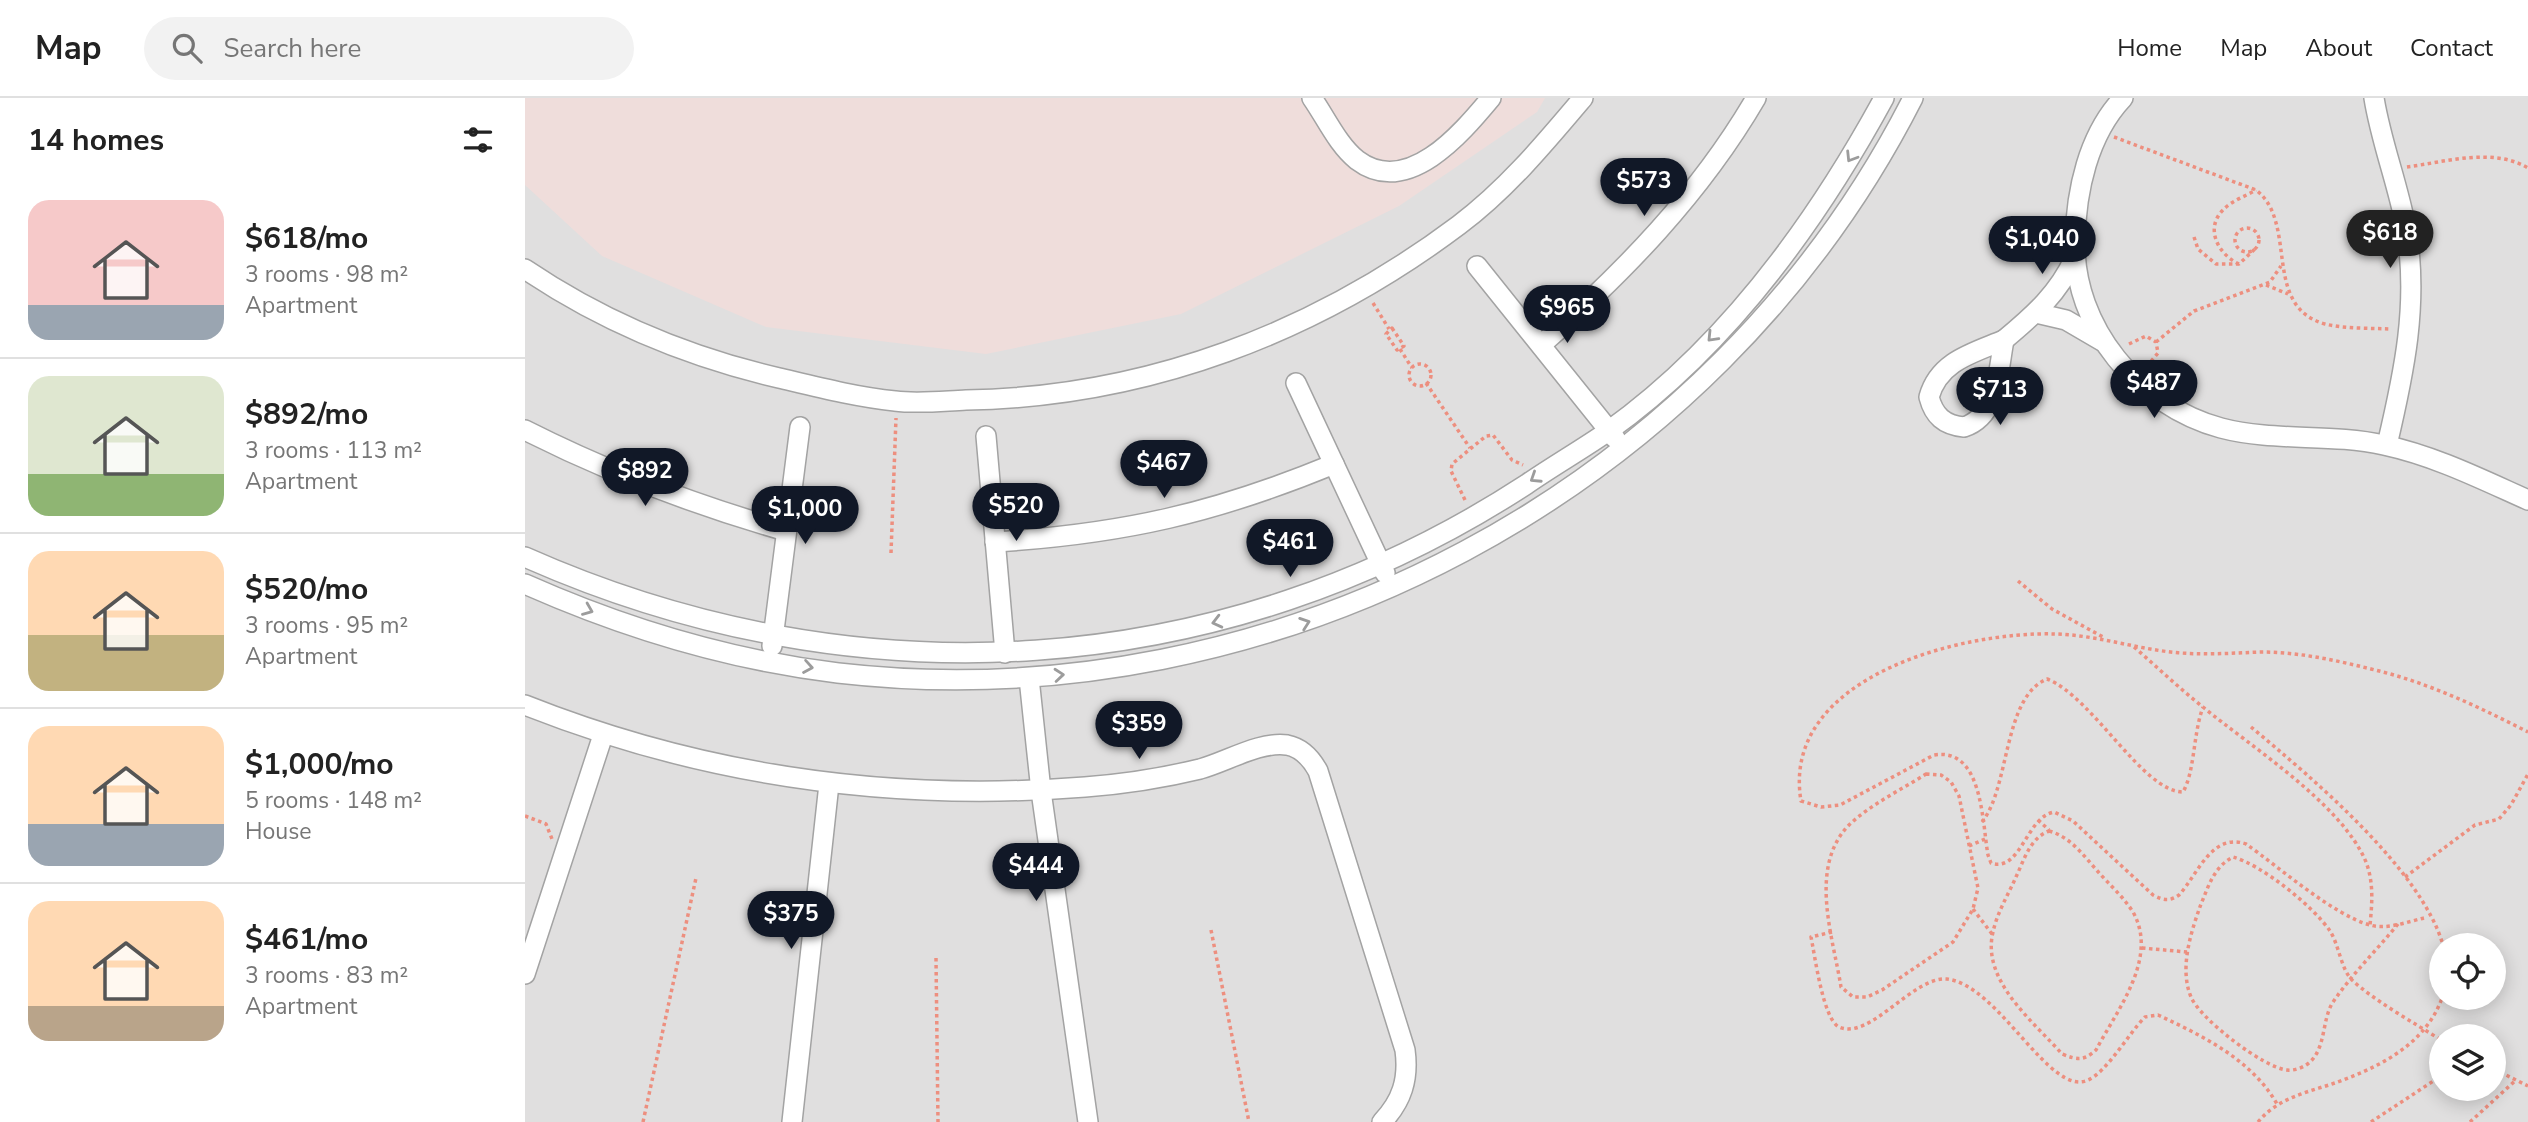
<!DOCTYPE html>
<meta charset="utf-8">
<style>
:root{--surface:#fff;--page:#f2f2f2;--text:#222;--muted:#767676;--line:#e0e0e0;--accent:#111827}
body{margin:0;font-family:"Nunito Sans",sans-serif;background:var(--page);color:var(--text);height:100vh;display:flex;flex-direction:column;font-size:26px;white-space:nowrap}
*{box-sizing:border-box;margin:0}
p{font-size:23px;color:var(--muted)}
.icon{flex:none;width:38px;height:38px;fill:none;stroke:currentColor;stroke-width:2;stroke-linecap:round;stroke-linejoin:round}
.map{position:relative;flex:1;overflow:hidden}
.panel{display:flex;flex-direction:column;background:var(--surface);width:525px}
.panel>*{flex:none}
.fabs{position:absolute;left:1904px;top:835px;display:grid;gap:14px}
.fabs a{display:grid;place-items:center;width:77px;height:77px;border-radius:50%;background:var(--surface);box-shadow:0 4px 18px #0003;font-size:35px}
.price{position:absolute;translate:-50% -60px;padding:0 16px;border-radius:24px;background:var(--accent);color:#fff;font-size:23px;line-height:46px;filter:drop-shadow(0 2px 4px #0008)}
.price::after{content:'';position:absolute;left:50%;top:42px;width:21px;height:16px;margin-left:-10px;background:inherit;clip-path:polygon(0 0,100% 0,50% 100%)}
.price.selected{background:#222;color:#fff}
ul{padding:0;list-style:none}
li{display:flex;align-items:center;gap:21px;height:175px;padding:0 28px}
li+li{border-top:2px solid var(--line)}
li span{display:grid;place-items:center;flex:none;width:196px;height:140px;border-radius:21px;color:#555}
li>.icon{margin-inline-start:auto}
span .icon{width:84px;height:84px;fill:#fffc;stroke-width:1}
li b{font-size:30px}
h2{display:flex;justify-content:space-between;align-items:center;height:84px;padding:0 28px;font-size:30px}
header{display:flex;align-items:center;gap:42px;box-sizing:border-box;height:98px;padding:0 35px;background:var(--surface);border-bottom:2px solid var(--line)}
header strong{font-size:33px}
nav{display:flex;gap:38px;margin-inline-start:auto;font-size:24px}
.search{width:490px;height:63px;background:var(--page);display:flex;align-items:center;gap:18px;box-sizing:border-box;padding:0 24px;border-radius:38px;color:var(--muted);font-size:26px}
main{display:flex;flex:1;min-height:0}
.map>svg:first-child{display:block}
.residential{fill:#e0dfdf;fill-rule:evenodd}
.commercial{fill:#efdddb}
.lines{fill:none;stroke-linecap:round;stroke-linejoin:round}
.minor-casing{stroke:#a3a3a3;stroke-width:22}
.path{stroke:#ed8f7f;stroke-width:3.5;stroke-dasharray:3.5 3.5;stroke-linecap:butt}
.minor{stroke:#fff;stroke-width:19}
.oneway{stroke:#9c9c9c}
</style>
<header>
<strong>Map</strong>
<div class="search"><svg class="icon" aria-label="search" viewBox="0 0 24 24"><circle cx="10" cy="10" r="6"/><path d="M15 15l6 6"/></svg>Search here</div>
<nav><a>Home</a><a>Map</a><a>About</a><a>Contact</a></nav>
</header>
<main>
<section class="panel">
<h2>14 homes<svg class="icon" aria-label="filters" viewBox="0 0 24 24"><path d="M4 7h16M4 17h16"/><circle cx="9" cy="7" r="2"/><circle cx="15" cy="17" r="2"/></svg></h2>
<ul>
<li><span style="background:linear-gradient(#f6c9c9 75%,#9aa5b1 0)"><svg class="icon" aria-label="home" viewBox="0 0 24 24"><path d="M3 11l9-7 9 7M6 9v11h12V9"/></svg></span><div><b>$618/mo</b><p>3 rooms · 98 m²</p><p>Apartment</p></div></li>
<li><span style="background:linear-gradient(#dfe7d0 70%,#8fb573 0)"><svg class="icon" aria-label="home" viewBox="0 0 24 24"><path d="M3 11l9-7 9 7M6 9v11h12V9"/></svg></span><div><b>$892/mo</b><p>3 rooms · 113 m²</p><p>Apartment</p></div></li>
<li><span style="background:linear-gradient(#ffd9b3 60%,#c2b280 0)"><svg class="icon" aria-label="home" viewBox="0 0 24 24"><path d="M3 11l9-7 9 7M6 9v11h12V9"/></svg></span><div><b>$520/mo</b><p>3 rooms · 95 m²</p><p>Apartment</p></div></li>
<li><span style="background:linear-gradient(#ffd9b3 70%,#9aa5b1 0)"><svg class="icon" aria-label="home" viewBox="0 0 24 24"><path d="M3 11l9-7 9 7M6 9v11h12V9"/></svg></span><div><b>$1,000/mo</b><p>5 rooms · 148 m²</p><p>House</p></div></li>
<li><span style="background:linear-gradient(#ffd9b3 75%,#b9a48a 0)"><svg class="icon" aria-label="home" viewBox="0 0 24 24"><path d="M3 11l9-7 9 7M6 9v11h12V9"/></svg></span><div><b>$461/mo</b><p>3 rooms · 83 m²</p><p>Apartment</p></div></li>
</ul>
</section>
<div class="map">
<svg width="2003" height="1024" viewBox="0 0 2003 1024">
<rect width="100%" height="100%" fill="#f1efea"/>
<path class="residential" d="M0,0h2003v1024h-2003zM1916,847h53v53h-53zM1916,938h53v52h-53z"/>
<path class="commercial" d="M0,0h1020l-8,14 -138,94 -218,108 -195,40 -220,-27 -164,-71 -77,-71z"/>
<g class="lines">
<g class="minor-casing">
<g id="minor">
<path d="M787,0c14,20 26,47 45,62 50,38 104,-26 134,-62"/>
<path d="M1598,0c-35,37 -47,93 -48,143 -2,86 64,165 146,187 53,14 109,5 163,17 51,11 97,34 144,55"/>
<path d="M1849,0c7,44 24,86 32,130 13,75 -2,145 -19,217"/>
<path d="M952,168l138,172"/>
<path d="M0,171c77,52 164,88 254,109 38,9 77,19 116,23 23,3 48,0 71,-1 181,-3 349,-67 493,-175 47,-35 86,-82 124,-127"/>
<path d="M1511,215l30,7 36,21"/>
<path d="M1479,242c-6,31 -6,76 -40,87 -20,-2 -30,-11 -35,-30 10,-36 44,-44 75,-57z"/>
<path d="M1479,242c30,-25 55,-47 71,-83"/>
<path d="M1016,247c83,-73 159,-151 215,-247"/>
<path d="M771,285l89,190"/>
<path d="M0,332c85,43 170,75 261,101"/>
<path d="M461,338l19,217"/>
<path d="M470,444c128,-8 220,-29 339,-78"/>
<path d="M0,459c331,147 697,126 1002,-73 26,-18 54,-34 80,-52 118,-84 209,-209 277,-334"/>
<path d="M0,486c99,44 205,76 313,89 436,50 876,-183 1075,-575"/>
<path d="M247,548l28,-219"/>
<path d="M504,580l12,113 47,331"/>
<path d="M0,607c179,71 368,97 560,82 39,-3 78,-9 115,-18 26,-7 60,-28 87,-24 15,3 24,13 31,26l87,279c4,29 -3,51 -23,72"/>
<path d="M0,876l78,-239"/>
<path d="M267,1024l37,-338"/>
</g>
</g>
<g class="path">
<path d="M1589,39l142,53c43,33 5,116 69,134 21,5 45,4 66,5"/>
<path d="M1882,69c38,-5 86,-20 121,1"/>
<circle cx="1722" cy="142" r="12"/>
<path d="M1669,139l4,12 18,15h23l17,-16"/>
<path d="M1714,166c-20,-9 -35,-35 -16,-54 8,-9 23,-14 33,-20"/>
<path d="M1741,187l22,9"/>
<path d="M848,205l16,26"/>
<path d="M867,230l12,18 -7,4 -11,-16z"/>
<path d="M1631,244l38,-31 76,-29 11,-16"/>
<path d="M1604,246l17,-8 10,6 2,11 -10,12"/>
<path d="M875,251l12,19"/>
<circle cx="895" cy="277" r="11"/>
<path d="M901,285l44,65"/>
<path d="M940,402l-14,-29 1,-7 34,-28 7,-1 19,25 11,5"/>
<path d="M366,455l5,-135"/>
<path d="M1493,483l34,28 51,28"/>
<path d="M1609,549c23,20 45,41 69,60 48,40 139,97 163,155 8,21 6,42 4,63"/>
<path d="M1726,629c61,51 170,142 192,218"/>
<path d="M1401,676l15,1 10,7 8,14 19,92 -5,21 -20,33 -71,48 -15,7h-14l-12,-10c-8,-50 -33,-120 8,-162 22,-21 52,-35 77,-51z"/>
<path d="M0,718l21,8 6,15"/>
<path d="M1513,722l11,10"/>
<path d="M1457,724c28,-35 21,-125 65,-143 46,18 96,113 136,113 12,-21 10,-58 20,-85"/>
<path d="M1524,733c23,6 37,28 52,44 11,12 23,23 32,37 26,46 -16,98 -37,138 -12,11 -19,10 -34,4 -28,-32 -81,-73 -69,-122 4,-19 15,-37 23,-55 8,-17 14,-39 33,-46z"/>
<path d="M1444,748l16,-7"/>
<path d="M1880,779l70,-52 24,-6 12,-14 17,-31"/>
<path d="M1448,811l19,25"/>
<path d="M1899,820c-17,4 -38,12 -54,7 -37,-10 -91,-58 -124,-81 -34,-12 -48,30 -67,51 -10,7 -16,5 -26,0l-80,-74 -19,-9c-28,5 -33,61 -63,51l-3,-8c-6,-33 -5,-108 -54,-100l-94,50 -19,2 -20,-6c-21,-124 161,-170 254,-167 43,1 84,16 126,19 27,2 53,0 80,-1 37,0 74,8 110,17 56,13 106,37 157,63"/>
<path d="M1873,826c-21,26 -46,50 -65,78 -11,17 -7,44 -22,59 -6,6 -16,10 -24,9 -23,-2 -87,-51 -96,-73 -12,-29 0,-65 10,-93 8,-19 13,-37 32,-47 29,8 80,49 97,74 9,14 11,38 22,49 21,20 64,44 89,60"/>
<path d="M686,832l38,192"/>
<path d="M1307,834l-21,5c4,19 12,82 28,90 31,14 74,-51 108,-48 52,6 103,119 141,101 19,-8 41,-47 57,-63l13,-2c45,21 94,45 119,89"/>
<path d="M1617,850l45,4"/>
<path d="M411,860l2,164"/>
<path d="M1969,971l34,17"/>
<path d="M118,1024l53,-244"/>
<path d="M1733,1024c18,-22 45,-29 71,-37 47,-16 96,-39 113,-87"/>
<path d="M1846,1024l70,-46"/>
<path d="M1945,1024l46,-42"/>
</g>
<use href="#minor" class="minor"/>
</g>
<defs><path id="oneway-chevron" d="M-2-3.5L2.5 0L-2 3.5" fill="none" stroke-width="1.6" stroke-linecap="round" stroke-linejoin="round" transform="scale(1.75)"/></defs>
<g class="oneway">
<use href="#oneway-chevron" transform="translate(1326 59) rotate(122)"/>
<use href="#oneway-chevron" transform="translate(1187 239) rotate(134)"/>
<use href="#oneway-chevron" transform="translate(1010 380) rotate(147)"/>
<use href="#oneway-chevron" transform="translate(63 512) rotate(22)"/>
<use href="#oneway-chevron" transform="translate(692 524) rotate(166)"/>
<use href="#oneway-chevron" transform="translate(780 525) rotate(-19)"/>
<use href="#oneway-chevron" transform="translate(283 569) rotate(10)"/>
<use href="#oneway-chevron" transform="translate(534 577) rotate(-5)"/>
</g>
</svg>
<div class="fabs">
<a><svg class="icon" aria-label="locate" viewBox="0 0 24 24"><circle cx="12" cy="12" r="6"/><path d="M12 2v4M12 18v4M2 12h4M18 12h4"/></svg></a>
<a><svg class="icon" aria-label="layers" viewBox="0 0 24 24"><path d="M12 4l9 5-9 5-9-5zM3 14l9 5 9-5"/></svg></a>
</div>
<b class="price" style="left:1119px;top:120px">$573</b>
<b class="price selected" style="left:1865px;top:172px">$618</b>
<b class="price" style="left:1517px;top:178px">$1,040</b>
<b class="price" style="left:1042px;top:247px">$965</b>
<b class="price" style="left:1629px;top:322px">$487</b>
<b class="price" style="left:1475px;top:329px">$713</b>
<b class="price" style="left:639px;top:402px">$467</b>
<b class="price" style="left:120px;top:410px">$892</b>
<b class="price" style="left:491px;top:445px">$520</b>
<b class="price" style="left:280px;top:448px">$1,000</b>
<b class="price" style="left:765px;top:481px">$461</b>
<b class="price" style="left:614px;top:663px">$359</b>
<b class="price" style="left:511px;top:805px">$444</b>
<b class="price" style="left:266px;top:853px">$375</b>
</div>
</main>
